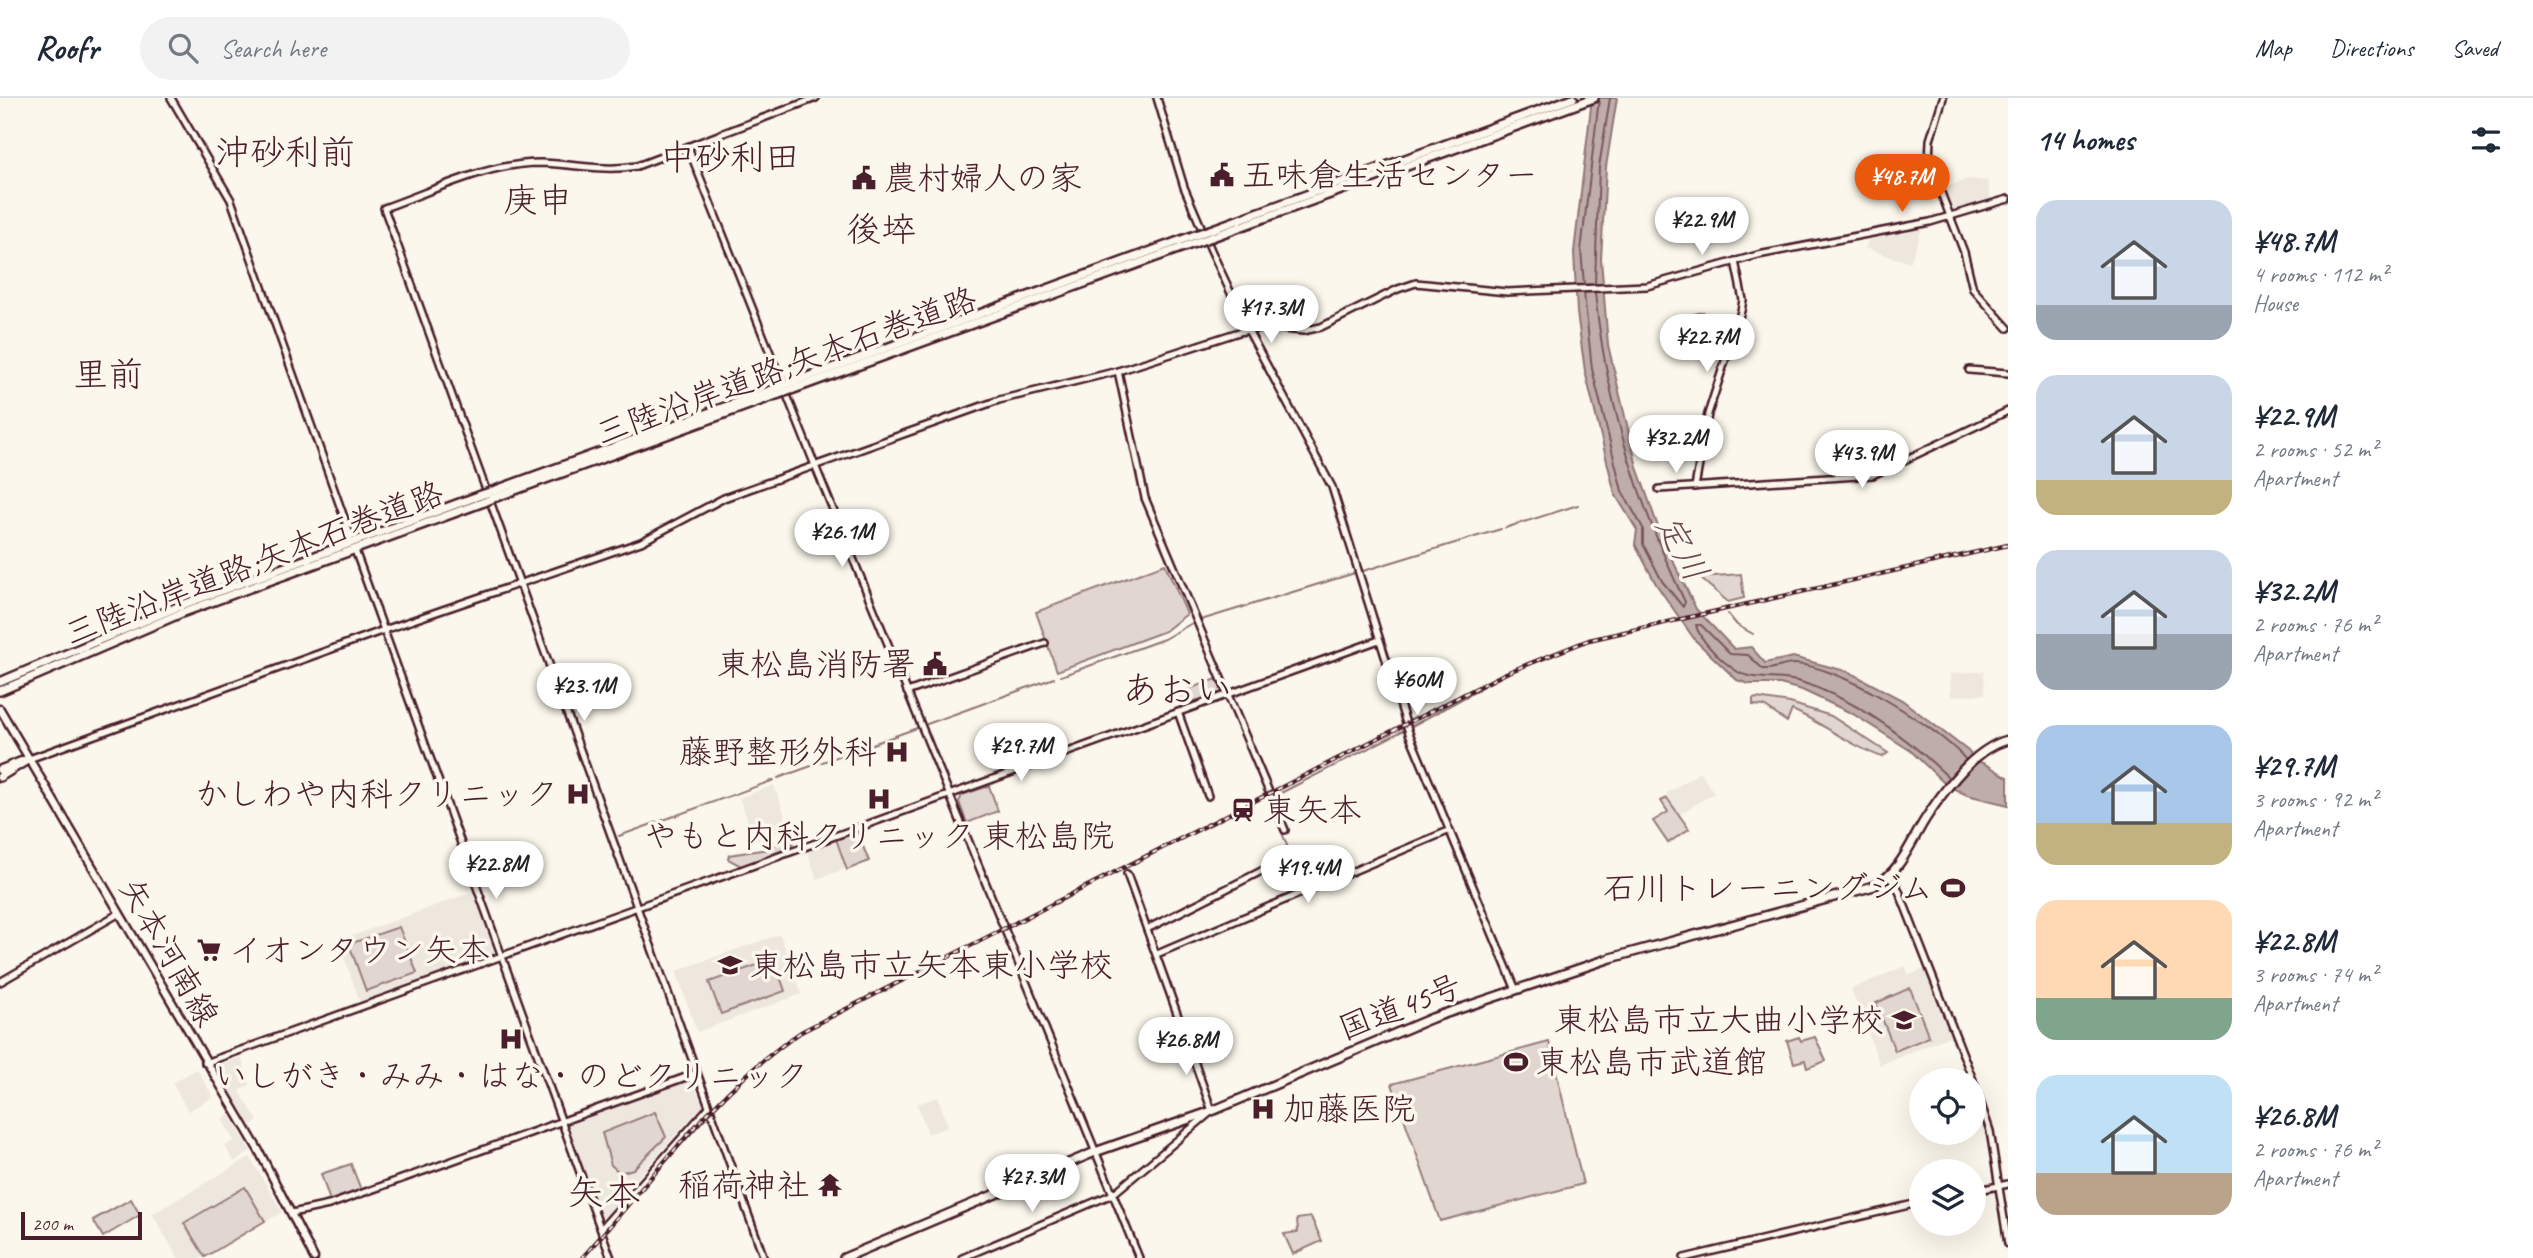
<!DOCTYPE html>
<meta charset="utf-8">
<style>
:root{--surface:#fff;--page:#f2f2f3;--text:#1f2937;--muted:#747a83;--line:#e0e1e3;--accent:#ea580c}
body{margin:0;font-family:Caveat,"Klee One",sans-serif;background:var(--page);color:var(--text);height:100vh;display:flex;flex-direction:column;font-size:26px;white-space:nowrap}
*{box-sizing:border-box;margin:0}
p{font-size:23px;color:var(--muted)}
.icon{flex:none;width:38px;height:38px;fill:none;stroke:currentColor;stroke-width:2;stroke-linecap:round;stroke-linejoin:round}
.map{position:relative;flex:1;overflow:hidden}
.details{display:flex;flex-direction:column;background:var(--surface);width:525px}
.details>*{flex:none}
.buttons{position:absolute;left:1909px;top:970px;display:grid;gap:14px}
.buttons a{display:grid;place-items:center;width:77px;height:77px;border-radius:50%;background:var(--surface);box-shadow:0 7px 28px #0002;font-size:35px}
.scale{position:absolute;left:21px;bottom:18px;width:121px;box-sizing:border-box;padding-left:7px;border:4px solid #4a1f2b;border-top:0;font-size:19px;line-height:24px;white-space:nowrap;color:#4a1f2b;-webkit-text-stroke:5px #fbf7ec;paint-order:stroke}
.price{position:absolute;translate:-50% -60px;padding:0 16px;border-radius:24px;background:#fff;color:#222;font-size:23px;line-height:46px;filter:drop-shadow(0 2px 4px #0008)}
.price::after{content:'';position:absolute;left:50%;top:42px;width:21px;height:16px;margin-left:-10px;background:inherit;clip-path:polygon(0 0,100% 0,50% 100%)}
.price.selected{background:var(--accent);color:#fff}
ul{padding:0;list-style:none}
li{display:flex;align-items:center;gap:21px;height:175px;padding:0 28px}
li span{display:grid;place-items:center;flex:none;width:196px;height:140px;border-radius:21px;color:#555}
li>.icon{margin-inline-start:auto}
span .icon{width:84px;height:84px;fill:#fffc;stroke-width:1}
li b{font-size:30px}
h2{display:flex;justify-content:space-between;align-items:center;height:84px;padding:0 28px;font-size:30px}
header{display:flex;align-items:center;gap:42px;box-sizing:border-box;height:98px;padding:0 35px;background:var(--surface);border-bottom:2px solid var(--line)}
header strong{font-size:33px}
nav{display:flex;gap:38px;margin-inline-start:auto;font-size:24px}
.search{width:490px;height:63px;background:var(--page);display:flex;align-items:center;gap:18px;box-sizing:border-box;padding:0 24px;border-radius:38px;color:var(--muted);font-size:26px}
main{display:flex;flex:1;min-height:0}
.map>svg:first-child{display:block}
.built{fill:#eee7de}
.green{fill:#e2d7d0;stroke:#967b7e;stroke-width:2}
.water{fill:#bfadaa;stroke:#907477;stroke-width:2}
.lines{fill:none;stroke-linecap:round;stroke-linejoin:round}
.shore{stroke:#79585e;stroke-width:2}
.stream{stroke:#907477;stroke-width:2}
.secondary-casing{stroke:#4a1f2b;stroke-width:10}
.primary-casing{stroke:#4a1f2b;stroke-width:11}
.highway-casing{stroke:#4a1f2b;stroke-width:12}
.secondary{stroke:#fbf7ec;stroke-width:5}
.primary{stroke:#fbf7ec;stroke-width:6}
.highway{stroke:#fbf7ec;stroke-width:7}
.rail-casing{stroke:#4a1f2b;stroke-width:4.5}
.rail{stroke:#fbf7ec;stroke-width:2;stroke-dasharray:5;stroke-linecap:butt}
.highway-bridge-casing{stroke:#4a1f2b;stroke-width:12;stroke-linecap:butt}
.highway-bridge{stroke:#fbf7ec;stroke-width:7}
.labels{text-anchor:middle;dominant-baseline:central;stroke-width:7;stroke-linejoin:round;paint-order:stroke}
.poi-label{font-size:33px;fill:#4a1f2b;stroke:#fbf7ec;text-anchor:start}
.street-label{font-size:33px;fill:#4a1f2b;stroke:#fbf7ec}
.neighbourhood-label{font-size:35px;fill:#4a1f2b;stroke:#fbf7ec}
.water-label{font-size:35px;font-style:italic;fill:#6d4a51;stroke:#fbf7ec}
.quarter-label{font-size:37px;fill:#4a1f2b;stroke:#fbf7ec}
</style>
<header>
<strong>Roofr</strong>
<div class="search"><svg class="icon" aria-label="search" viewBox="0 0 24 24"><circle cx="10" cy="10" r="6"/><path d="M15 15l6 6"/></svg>Search here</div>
<nav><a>Map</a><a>Directions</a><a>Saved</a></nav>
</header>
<main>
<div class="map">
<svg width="2008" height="1160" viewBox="0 0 2008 1160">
<rect width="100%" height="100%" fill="#fbf7ec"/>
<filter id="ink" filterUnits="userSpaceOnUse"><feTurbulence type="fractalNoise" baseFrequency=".0143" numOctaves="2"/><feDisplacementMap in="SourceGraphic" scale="14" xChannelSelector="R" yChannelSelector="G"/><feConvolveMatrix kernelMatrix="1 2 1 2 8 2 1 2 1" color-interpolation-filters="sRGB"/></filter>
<g filter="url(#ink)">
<g class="built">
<path d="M1968,81l20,2 3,20 -33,10 -11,-5 -6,-17z"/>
<path d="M1923,128l-13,37 -45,-15 5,-11z"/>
<path d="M1984,573l1,23 -34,3 -1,-23z"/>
<path d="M1700,674l14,21 -35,22 -13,-21z"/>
<path d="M774,687l15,42 -33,14 -17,-43z"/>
<path d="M836,742l9,29 -28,10 -10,-28z"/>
<path d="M473,794l22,62 -135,48 -22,-61z"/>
<path d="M780,836l22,60 -105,38 -21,-61z"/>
<path d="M1905,868l4,9 15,-6 26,67 -70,29 -29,-76z"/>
<path d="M241,959l9,27 -10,7 18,30 -8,5 -32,-53 3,-9z"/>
<path d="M197,971l16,28 -25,14 -16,-28z"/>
<path d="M690,979l13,28 -83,92 -13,20 -7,1 -33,-93z"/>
<path d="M938,999l10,30 -20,7 -11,-30z"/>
<path d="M229,1016l22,37 -17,11 -9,-16 9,-5 -12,-22z"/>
<path d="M250,1059l32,55 -77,46h-27l-26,-44z"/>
</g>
<g class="green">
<path d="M1703,214l-9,31 -12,2 -1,-7h-6l-4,-18z"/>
<path d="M1165,466l22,50 -22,17 -108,40 -21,-59z"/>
<path d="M1741,476l3,24 -16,4 -29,-25z"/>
<path d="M1217,581l5,13 -42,14 -6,-12z"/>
<path d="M1757,600l33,5 41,13 57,37 -6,4c-32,-11 -59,-34 -90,-47l-5,12 -23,-16 -11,-1v-6z"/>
<path d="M989,688l9,25 -31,12 -8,-21 3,-7z"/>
<path d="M1667,700l22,31 -21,14 -15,-22 15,-9 -7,-11z"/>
<path d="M857,734l12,29 -22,9 -11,-31z"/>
<path d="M791,737l2,11 -52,20 -13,-7 1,-4 39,-6z"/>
<path d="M399,829l18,46 -51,18 -17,-47z"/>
<path d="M774,861l11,32 -64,23 -12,-32z"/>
<path d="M1910,890l19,49 -34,14 -19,-48z"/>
<path d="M1799,939l2,4 14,-4 11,24 -19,7 -2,-8 -11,3 -7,-22z"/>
<path d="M1549,944l34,142 -143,37 -48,-137z"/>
<path d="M655,1014l11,25 -33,32 -13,4 -9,-8 -9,-32z"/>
<path d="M351,1066l10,26 -31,11 -9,-27z"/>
<path d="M245,1089l20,34 -60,36 -21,-34z"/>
<path d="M131,1101l9,16 -37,22 -10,-17z"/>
<path d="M1311,1119l11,24 -29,13 -9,-20 14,-2 -1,-13z"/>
</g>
<path class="water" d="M1592,0h25l-11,69 -5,92 7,86 29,122 25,71 34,71 38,40 17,-2 14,16 28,-6 56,15 53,28 66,51 7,10c12,1 21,11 33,16v28l-41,-10 -21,-10 -35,-34 -58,-37 -51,-24 -22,-6h-31l-12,-4 -42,-40 -39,-56 -21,-40 2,-14 -22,-36 -30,-123 -8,-58 -3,-61z"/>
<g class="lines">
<g class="shore">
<path d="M1584,186l-3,-33 18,-152"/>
<path d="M1595,186l4,-117 11,-69"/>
<path d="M1584,195l8,76 30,122 21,37v16l19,37 21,26 2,-5c-47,-98 -79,-201 -90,-309"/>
<path d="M1949,680c-41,-40 -92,-78 -148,-96 -19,-6 -48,-1 -63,-10 -14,-9 -39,-31 -42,-47h5l29,29 18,1 15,14c11,1 21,-5 31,-5 42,0 146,64 172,96"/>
</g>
<g class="stream">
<path d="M1505,430l73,-23"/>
<path d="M1363,473l138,-42"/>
<path d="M1728,516l9,11 16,9"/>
<path d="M1201,522l154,-47"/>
<path d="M1061,578l103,-37 30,-17"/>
<path d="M927,626l127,-46"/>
<path d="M1410,629l68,-37"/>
<path d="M778,680l139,-50"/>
<path d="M1275,698l129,-66"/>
<path d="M1268,700l22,55"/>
<path d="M619,738l155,-56"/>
</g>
<g class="secondary-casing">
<g id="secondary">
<path d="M171,0l60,102 120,337"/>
<path d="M1157,0l27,89 27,63 37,80 84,157 77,246 107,257"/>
<path d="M1943,0l-13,42 -1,22 35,90 9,37 35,39"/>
<path d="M688,49l128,321 323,790"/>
<path d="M928,220l3,7"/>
<path d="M1969,272l39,3"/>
<path d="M1118,273l27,127 140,332"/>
<path d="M1695,389l13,-73 33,-103 2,-11 -8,-39"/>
<path d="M1659,391l214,-14 135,-64"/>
<path d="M356,455l255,705"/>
<path d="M907,594l138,-49"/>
<path d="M1178,614l30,84"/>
<path d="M29,661l355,-129 257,-88 83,-44 275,-98 119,-29 121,-39 24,-5 40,4 18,-4 77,-38 18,-6 91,9 140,-6 111,-31 172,-33 78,-23"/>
<path d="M1889,779l8,9 76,194"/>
<path d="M1147,831l148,-75"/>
<path d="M1157,856l291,-123"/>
<path d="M0,884l118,-68"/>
<path d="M205,965l1174,-423"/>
<path d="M1974,985l16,48 18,113"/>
<path d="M1974,1093l34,-7"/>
<path d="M292,1115l37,-8 368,-132"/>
<path d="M601,1131l108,-122"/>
<path d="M764,1160l-380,-1050c49,-17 104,-45 156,-45 33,1 64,9 97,3l179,-68"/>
<path d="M962,1160l151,-64 99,-83 -85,-237"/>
<path d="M1684,1160l238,-56"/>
</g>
</g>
<g class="primary-casing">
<path id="primary" d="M0,611l259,442 55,107"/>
</g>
<g class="highway-casing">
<g id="highway">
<path d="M1210,132l363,-132"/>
<path d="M1212,139l382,-139"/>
<path d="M788,286l410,-150"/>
<path d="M791,292l409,-149"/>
<path d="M493,393l284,-103"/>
<path d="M496,399l283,-103"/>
<path d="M0,584l182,-77 299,-110"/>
<path d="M0,593l184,-79 300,-110"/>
<path d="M0,672l25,-10"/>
<path d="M0,679l29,-18"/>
<path d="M844,1160l251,-106 117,-41 220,-93 179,-60 263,-72c27,-14 36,-43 52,-68 18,-28 49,-70 82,-78"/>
</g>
</g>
<use href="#secondary" class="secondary"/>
<use href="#primary" class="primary"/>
<use href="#highway" class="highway"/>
<g class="rail-casing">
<path id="rail" d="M582,1160c69,-77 132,-167 219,-226l705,-359 83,-33 419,-95"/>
</g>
<use href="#rail" class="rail"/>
<g class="highway-bridge-casing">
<g id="highway-bridge">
<path d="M1198,136l12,-4"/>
<path d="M1200,143l12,-4"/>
<path d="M777,290l11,-4"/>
<path d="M779,296l12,-4"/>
<path d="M481,397l12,-4"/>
<path d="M484,404l12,-5"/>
</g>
</g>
<use href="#highway-bridge" class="highway-bridge"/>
</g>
</g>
<defs>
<g id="civic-bare" transform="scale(1.89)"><path d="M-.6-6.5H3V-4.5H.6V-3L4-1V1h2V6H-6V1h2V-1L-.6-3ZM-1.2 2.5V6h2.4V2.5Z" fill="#4a1f2b" stroke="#fbf7ec" stroke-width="2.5" paint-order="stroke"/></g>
<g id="hospital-bare" transform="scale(1.89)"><path d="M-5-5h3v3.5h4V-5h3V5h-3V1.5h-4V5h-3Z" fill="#4a1f2b" stroke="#fbf7ec" stroke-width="2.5" paint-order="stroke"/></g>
<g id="station-bare" transform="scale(1.89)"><path d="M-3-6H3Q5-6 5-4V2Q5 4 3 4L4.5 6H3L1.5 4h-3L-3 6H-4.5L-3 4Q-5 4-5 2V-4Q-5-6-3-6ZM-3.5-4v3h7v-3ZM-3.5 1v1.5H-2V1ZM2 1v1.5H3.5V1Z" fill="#4a1f2b" stroke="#fbf7ec" stroke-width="2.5" paint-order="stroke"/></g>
<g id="stadium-bare" transform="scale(1.89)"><path d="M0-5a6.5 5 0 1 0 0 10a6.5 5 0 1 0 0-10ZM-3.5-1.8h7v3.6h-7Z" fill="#4a1f2b" stroke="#fbf7ec" stroke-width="2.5" paint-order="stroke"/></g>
<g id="supermarket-bare" transform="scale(1.89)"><path d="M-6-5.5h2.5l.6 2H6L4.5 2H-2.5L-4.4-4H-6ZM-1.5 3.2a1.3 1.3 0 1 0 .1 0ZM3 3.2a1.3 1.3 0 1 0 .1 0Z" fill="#4a1f2b" stroke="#fbf7ec" stroke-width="2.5" paint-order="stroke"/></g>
<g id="school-bare" transform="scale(1.89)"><path d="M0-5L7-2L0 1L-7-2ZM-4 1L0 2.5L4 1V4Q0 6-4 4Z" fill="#4a1f2b" stroke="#fbf7ec" stroke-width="2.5" paint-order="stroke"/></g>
<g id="temple-bare" transform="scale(1.89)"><path d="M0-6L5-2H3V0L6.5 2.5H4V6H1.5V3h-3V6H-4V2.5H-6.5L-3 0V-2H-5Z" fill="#4a1f2b" stroke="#fbf7ec" stroke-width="2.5" paint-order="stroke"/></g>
</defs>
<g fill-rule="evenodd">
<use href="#civic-bare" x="1222" y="77"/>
<use href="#civic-bare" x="864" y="80"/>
<use href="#civic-bare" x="935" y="566"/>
<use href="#hospital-bare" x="897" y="654"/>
<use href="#hospital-bare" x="578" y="696"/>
<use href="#hospital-bare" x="879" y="701"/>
<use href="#station-bare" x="1243" y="712"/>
<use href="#stadium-bare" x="1953" y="790"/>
<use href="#supermarket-bare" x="209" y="852"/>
<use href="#school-bare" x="730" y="867"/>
<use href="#school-bare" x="1904" y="922"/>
<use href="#hospital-bare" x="511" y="941"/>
<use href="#stadium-bare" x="1516" y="964"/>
<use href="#hospital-bare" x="1263" y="1011"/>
<use href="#temple-bare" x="830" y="1087"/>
</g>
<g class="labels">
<g class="poi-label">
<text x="1242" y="77">五味倉生活センター</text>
<text x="884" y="80">農村婦人の家</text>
<text x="915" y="566" text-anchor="end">東松島消防署</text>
<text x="877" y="654" text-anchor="end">藤野整形外科</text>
<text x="558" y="696" text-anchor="end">かしわや内科クリニック</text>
<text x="1263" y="712">東矢本</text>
<text x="879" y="738" text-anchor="middle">やもと内科クリニック 東松島院</text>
<text x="1933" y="790" text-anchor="end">石川トレーニングジム</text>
<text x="229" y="852">イオンタウン矢本</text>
<text x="750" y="867">東松島市立矢本東小学校</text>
<text x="1884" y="922" text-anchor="end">東松島市立大曲小学校</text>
<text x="1536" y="964">東松島市武道館</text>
<text x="511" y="978" text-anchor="middle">いしがき・みみ・はな・のどクリニック</text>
<text x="1283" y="1011">加藤医院</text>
<text x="810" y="1087" text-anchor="end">稲荷神社</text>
</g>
<g class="street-label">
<text transform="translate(786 268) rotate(-20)">三陸沿岸道路;矢本石巻道路</text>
<text transform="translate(254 465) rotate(-21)">三陸沿岸道路;矢本石巻道路</text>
<text transform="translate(169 854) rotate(60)">矢本河南線</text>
<text transform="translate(1400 909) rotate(-21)">国道45号</text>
</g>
<g class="neighbourhood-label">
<text x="285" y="54">沖砂利前</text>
<text x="730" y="59">中砂利田</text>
<text x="538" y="102">庚申</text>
<text x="881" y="131">後埣</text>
<text x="108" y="276">里前</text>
</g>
<g class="water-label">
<text transform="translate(1682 450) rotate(61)">定川</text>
</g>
<g class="quarter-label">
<text x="1177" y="591">あおい</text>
<text x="604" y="1094">矢本</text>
</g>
</g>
</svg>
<div class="buttons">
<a><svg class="icon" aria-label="locate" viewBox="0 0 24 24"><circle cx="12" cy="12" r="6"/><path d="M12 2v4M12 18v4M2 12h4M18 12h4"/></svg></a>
<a><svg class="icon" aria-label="layers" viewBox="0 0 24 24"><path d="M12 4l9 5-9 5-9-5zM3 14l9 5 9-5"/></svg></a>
</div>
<div class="scale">200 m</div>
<b class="price selected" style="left:1902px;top:116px">¥48.7M</b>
<b class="price" style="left:1702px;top:159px">¥22.9M</b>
<b class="price" style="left:1271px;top:247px">¥17.3M</b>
<b class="price" style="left:1707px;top:276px">¥22.7M</b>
<b class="price" style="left:1676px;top:377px">¥32.2M</b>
<b class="price" style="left:1862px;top:392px">¥43.9M</b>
<b class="price" style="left:842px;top:471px">¥26.1M</b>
<b class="price" style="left:1417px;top:619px">¥60M</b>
<b class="price" style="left:584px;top:625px">¥23.1M</b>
<b class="price" style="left:1021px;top:685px">¥29.7M</b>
<b class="price" style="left:496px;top:803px">¥22.8M</b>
<b class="price" style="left:1308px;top:807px">¥19.4M</b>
<b class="price" style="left:1186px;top:979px">¥26.8M</b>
<b class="price" style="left:1032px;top:1116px">¥27.3M</b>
</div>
<section class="details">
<h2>14 homes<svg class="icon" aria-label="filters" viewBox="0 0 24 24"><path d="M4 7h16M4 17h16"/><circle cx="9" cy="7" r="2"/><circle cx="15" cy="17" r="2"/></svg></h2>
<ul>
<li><span style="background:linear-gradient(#c9d6e8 75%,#9aa5b1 0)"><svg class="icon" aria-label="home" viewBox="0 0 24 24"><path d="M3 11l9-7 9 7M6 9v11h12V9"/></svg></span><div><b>¥48.7M</b><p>4 rooms · 112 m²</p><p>House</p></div></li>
<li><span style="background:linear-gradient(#c9d6e8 75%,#c2b280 0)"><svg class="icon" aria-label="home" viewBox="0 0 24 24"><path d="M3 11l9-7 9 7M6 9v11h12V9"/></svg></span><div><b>¥22.9M</b><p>2 rooms · 52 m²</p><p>Apartment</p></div></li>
<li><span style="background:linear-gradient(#c9d6e8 60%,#9aa5b1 0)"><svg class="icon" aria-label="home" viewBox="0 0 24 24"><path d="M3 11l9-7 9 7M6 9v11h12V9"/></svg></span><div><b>¥32.2M</b><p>2 rooms · 76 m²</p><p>Apartment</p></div></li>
<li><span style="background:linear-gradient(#a9c7e8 70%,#c2b280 0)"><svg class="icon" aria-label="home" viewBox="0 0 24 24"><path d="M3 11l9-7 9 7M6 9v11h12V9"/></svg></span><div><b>¥29.7M</b><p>3 rooms · 92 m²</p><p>Apartment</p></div></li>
<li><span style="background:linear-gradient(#ffd9b3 70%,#7fa58c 0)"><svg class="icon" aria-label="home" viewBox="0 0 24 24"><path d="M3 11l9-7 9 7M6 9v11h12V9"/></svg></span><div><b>¥22.8M</b><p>3 rooms · 74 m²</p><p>Apartment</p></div></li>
<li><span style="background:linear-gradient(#bfe0f5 70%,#b9a48a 0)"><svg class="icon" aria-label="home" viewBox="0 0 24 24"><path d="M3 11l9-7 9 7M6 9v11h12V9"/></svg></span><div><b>¥26.8M</b><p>2 rooms · 76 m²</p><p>Apartment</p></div></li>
</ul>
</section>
</main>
